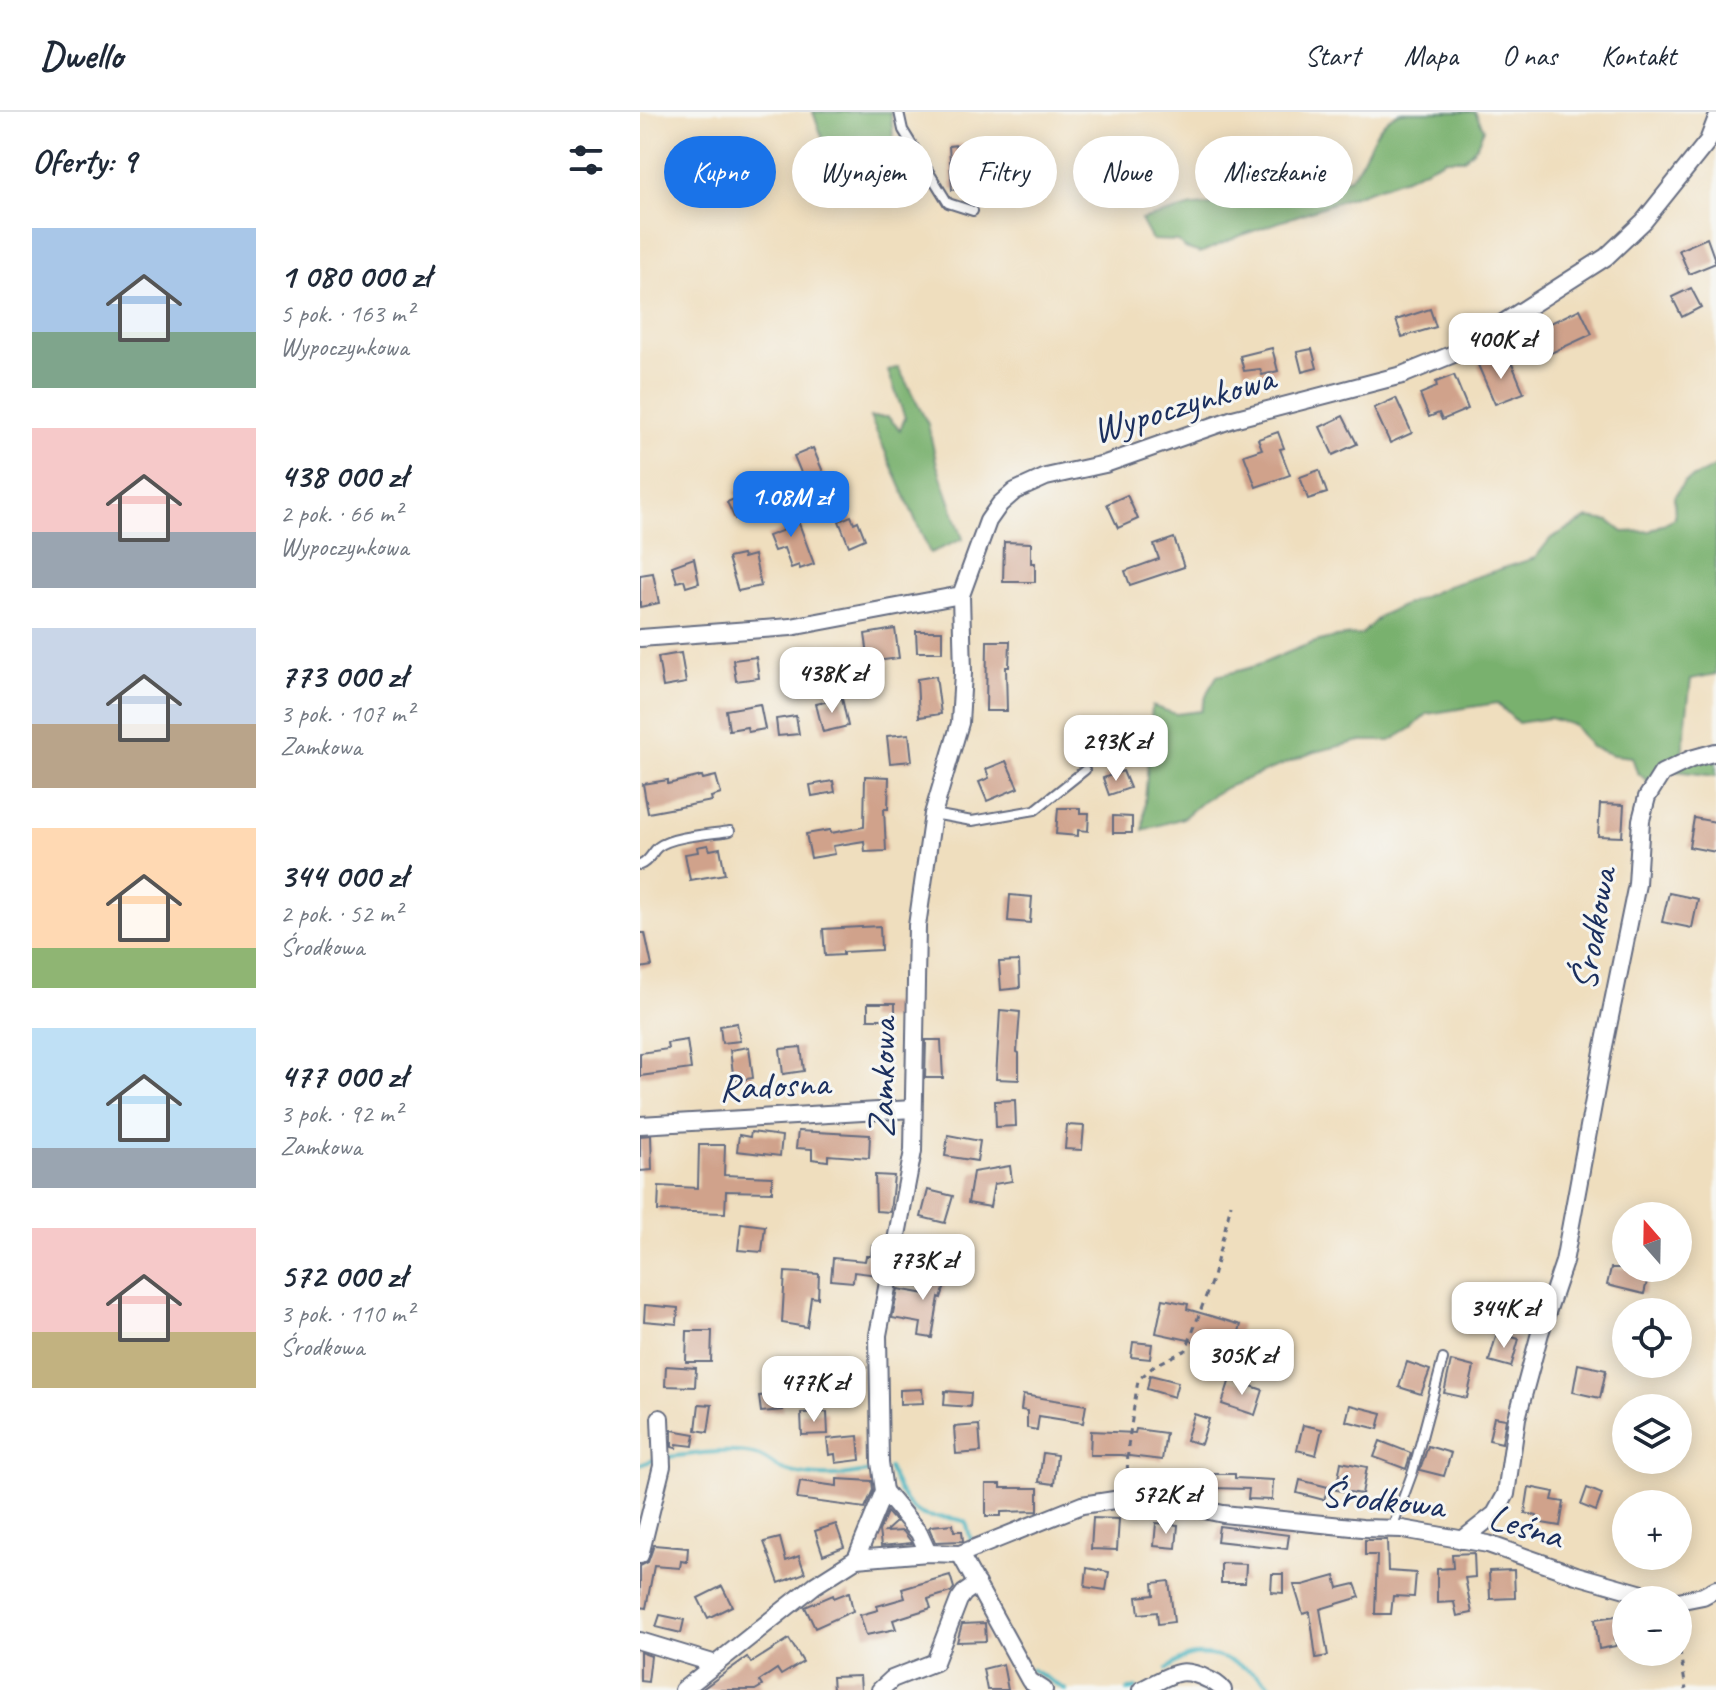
<!DOCTYPE html>
<html lang="pl">
<meta charset="utf-8">
<style>
:root{--surface:#fff;--page:#f6f6f7;--text:#1f2937;--muted:#747a83;--line:#e0e1e3;--accent:#1a73e8}
body{margin:0;font-family:Caveat,sans-serif;background:var(--page);color:var(--text);height:100vh;display:flex;flex-direction:column;font-size:30px;white-space:nowrap}
*{box-sizing:border-box;margin:0}
p{font-size:26px;color:var(--muted)}
.icon{flex:none;width:44px;height:44px;fill:none;stroke:currentColor;stroke-width:2;stroke-linecap:round;stroke-linejoin:round}
.map{position:relative;flex:1;overflow:hidden}
.side{display:flex;flex-direction:column;background:var(--surface);width:640px}
.side>*{flex:none}
.top-card{position:absolute;left:24px;top:24px;width:760px;height:72px;display:flex;gap:16px}
.needle{width:52px;rotate:340deg}
.buttons{position:absolute;left:972px;top:1090px;display:grid;gap:16px}
.buttons a{display:grid;place-items:center;width:80px;height:80px;border-radius:50%;background:var(--surface);box-shadow:0 4px 20px #0003;font-size:40px}
.price{position:absolute;translate:-50% -68px;padding:0 18px;border-radius:16px;background:#fff;color:#222;font-size:26px;line-height:52px;filter:drop-shadow(0 2px 4px #0008)}
.price::after{content:'';position:absolute;left:50%;top:48px;width:24px;height:18px;margin-left:-12px;background:inherit;clip-path:polygon(0 0,100% 0,50% 100%)}
.price.on{background:var(--accent);color:#fff}
ul{padding:0;list-style:none}
li{display:flex;align-items:center;gap:24px;height:200px;padding:0 32px}
li span{display:grid;place-items:center;flex:none;width:224px;height:160px;border-radius:0px;color:#555}
li>.icon{margin-inline-start:auto}
span .icon{width:96px;height:96px;fill:#fffc;stroke-width:1}
li b{font-size:34px}
h2{display:flex;justify-content:space-between;align-items:center;height:96px;padding:0 32px;font-size:34px}
.chip{padding:0 28px;border-radius:36px;background:var(--surface);box-shadow:0 4px 20px #0003;font-size:28px;line-height:72px}
.chip.on{background:var(--accent);color:#fff}
header{display:flex;align-items:center;gap:48px;box-sizing:border-box;height:112px;padding:0 40px;background:var(--surface);border-bottom:2px solid var(--line)}
header strong{font-size:38px}
nav{display:flex;gap:44px;margin-inline-start:auto;font-size:28px}
main{display:flex;flex:1;min-height:0}
.map>svg:first-child{display:block}
.forest{fill:#79b16e;stroke:#4a7066;stroke-width:2}
.lines{fill:none;stroke-linecap:round;stroke-linejoin:round}
.stream{stroke:#41b1bd;stroke-width:4}
.building{fill:#d0a28b}
.service-casing{stroke:#656c80;stroke-width:12}
.minor-casing{stroke:#656c80;stroke-width:20}
.path{stroke:#656c80;stroke-width:3;stroke-dasharray:6 6;stroke-linecap:butt}
.service{stroke:#fff;stroke-width:8}
.minor{stroke:#fff;stroke-width:16}
.labels{text-anchor:middle;dominant-baseline:central;stroke-width:6;stroke-linejoin:round;paint-order:stroke}
.street-label{font-size:38px;fill:#1b2f5e;stroke:#f6f6f2}
</style>
<header>
<strong>Dwello</strong>
<nav><a>Start</a><a>Mapa</a><a>O nas</a><a>Kontakt</a></nav>
</header>
<main>
<section class="side">
<h2>Oferty: 9<svg class="icon" aria-label="filters" viewBox="0 0 24 24"><path d="M4 7h16M4 17h16"/><circle cx="9" cy="7" r="2"/><circle cx="15" cy="17" r="2"/></svg></h2>
<ul>
<li><span style="background:linear-gradient(#a9c7e8 65%,#7fa58c 0)"><svg class="icon" aria-label="home" viewBox="0 0 24 24"><path d="M3 11l9-7 9 7M6 9v11h12V9"/></svg></span><div><b>1 080 000 zł</b><p>5 pok. · 163 m²</p><p>Wypoczynkowa</p></div></li>
<li><span style="background:linear-gradient(#f6c9c9 65%,#9aa5b1 0)"><svg class="icon" aria-label="home" viewBox="0 0 24 24"><path d="M3 11l9-7 9 7M6 9v11h12V9"/></svg></span><div><b>438 000 zł</b><p>2 pok. · 66 m²</p><p>Wypoczynkowa</p></div></li>
<li><span style="background:linear-gradient(#c9d6e8 60%,#b9a48a 0)"><svg class="icon" aria-label="home" viewBox="0 0 24 24"><path d="M3 11l9-7 9 7M6 9v11h12V9"/></svg></span><div><b>773 000 zł</b><p>3 pok. · 107 m²</p><p>Zamkowa</p></div></li>
<li><span style="background:linear-gradient(#ffd9b3 75%,#8fb573 0)"><svg class="icon" aria-label="home" viewBox="0 0 24 24"><path d="M3 11l9-7 9 7M6 9v11h12V9"/></svg></span><div><b>344 000 zł</b><p>2 pok. · 52 m²</p><p>Środkowa</p></div></li>
<li><span style="background:linear-gradient(#bfe0f5 75%,#9aa5b1 0)"><svg class="icon" aria-label="home" viewBox="0 0 24 24"><path d="M3 11l9-7 9 7M6 9v11h12V9"/></svg></span><div><b>477 000 zł</b><p>3 pok. · 92 m²</p><p>Zamkowa</p></div></li>
<li><span style="background:linear-gradient(#f6c9c9 65%,#c2b280 0)"><svg class="icon" aria-label="home" viewBox="0 0 24 24"><path d="M3 11l9-7 9 7M6 9v11h12V9"/></svg></span><div><b>572 000 zł</b><p>3 pok. · 110 m²</p><p>Środkowa</p></div></li>
</ul>
</section>
<div class="map">
<svg width="1076" height="1578" viewBox="0 0 1076 1578">
<rect width="100%" height="100%" fill="#f6f6f2"/>
<filter id="ink" filterUnits="userSpaceOnUse"><feTurbulence type="fractalNoise" baseFrequency=".0125" numOctaves="2"/><feDisplacementMap in="SourceGraphic" scale="16" xChannelSelector="R" yChannelSelector="G"/><feConvolveMatrix kernelMatrix="1 2 1 2 8 2 1 2 1" color-interpolation-filters="sRGB"/></filter>
<filter id="wash" filterUnits="userSpaceOnUse"><feTurbulence type="fractalNoise" baseFrequency=".006" numOctaves="4" result="noise"/><feDisplacementMap in="SourceGraphic" scale="32" xChannelSelector="R" yChannelSelector="G"/><feGaussianBlur stdDeviation="1.8" result="paint"/><feColorMatrix in="noise" values="0 0 0 0 0 0 0 0 0 0 0 0 0 0 0 0 0 1.4 0 .05"/><feComposite in="paint" operator="in"/></filter>
<g filter="url(#wash)">
<rect width="100%" height="100%" fill="#efdebe"/>
<g class="forest">
<path d="M173,0h77c5,20 1,40 7,60l-54,22z"/>
<path d="M760,0h75l9,17 -8,18 -12,12h-18l-38,18 -166,58 -42,18 -15,-5 -8,-7 -25,-1 -11,-20 52,-14 76,-4 81,-24c20,-21 20,-53 50,-66z"/>
<path d="M258,255l30,57 9,41 26,74 -33,14 -60,-136h18l12,13 5,-12 -17,-47z"/>
<path d="M1076,354v208l-25,5 -10,83 35,-8v22l-48,-6 -15,16 -16,-14 -5,-15 -19,-2 -22,-8 -17,-22 -25,-7 -31,5 -21,-20 -70,11 -15,14 -22,13h-29l-47,11 -87,35 -23,13 -21,18 -40,12 9,-124 24,8 25,-3 7,-20 9,-15c16,-4 33,-7 49,-14 32,-14 59,-27 95,-27l20,-20 67,-29 87,-28 16,-20 37,-20 21,3 14,11 27,-1 25,-13 -1,-21 10,-15z"/>
</g>
<g class="lines">
<g class="stream">
<path d="M27,1345c28,-3 62,-9 89,-2 10,2 17,11 27,15 28,9 61,7 88,1"/>
<path d="M0,1353l16,-6"/>
<path d="M249,1356c9,21 18,48 45,49 12,1 21,0 32,5l5,18"/>
<path d="M336,1446l11,29"/>
<path d="M391,1557l35,21"/>
<path d="M527,1557c7,-5 14,-11 22,-13 29,-7 67,15 87,34"/>
<path d="M487,1578l9,-2"/>
</g>
</g>
<g id="blocks">
<g class="building">
<path d="M333,31l4,29 21,-3 2,16 -48,5 -3,-44z"/>
<path d="M1067,126l9,25 -27,11 -10,-24z"/>
<path d="M1051,176l10,19 -19,10 -10,-20z"/>
<path d="M790,197l6,18 -34,10 -6,-17z"/>
<path d="M940,197l12,25 -43,20 -11,-25z"/>
<path d="M632,236l6,23 -16,4 -2,-6 -16,2 -4,-15z"/>
<path d="M672,237l5,19 -15,4 -5,-20z"/>
<path d="M856,245l5,12 11,-5 12,29 -29,11 -17,-39z"/>
<path d="M814,263l14,34 -26,11 -3,-7 -10,4 -9,-23 17,-7 -1,-5z"/>
<path d="M756,286l16,35 -22,10 -16,-35z"/>
<path d="M703,304l14,28 -24,11 -13,-28z"/>
<path d="M638,320l6,16 -4,1 10,26 -34,12 -12,-32 18,-6 -4,-10z"/>
<path d="M173,336l15,36 -19,8 -15,-36z"/>
<path d="M679,358l8,23 -19,6 -8,-22z"/>
<path d="M119,370l9,22 -33,15 -8,-17 10,-4 -2,-6z"/>
<path d="M487,383l11,24 -20,9 -11,-24z"/>
<path d="M151,390l23,62 -14,5 -1,-4 -8,3 -7,-20 -10,3 -6,-15 16,-6 -8,-22z"/>
<path d="M211,404l3,7 4,-2 7,18 -16,7 -10,-25z"/>
<path d="M534,426l10,29 -54,18 -5,-14 34,-12 -5,-14z"/>
<path d="M364,430l27,1v20h4v19h-32z"/>
<path d="M102,443l1,3 11,-3 7,31 -23,5 -10,-33z"/>
<path d="M54,446l5,25 -13,4 -2,-7 -7,2 -5,-16z"/>
<path d="M13,461l6,30 -19,4v-32z"/>
<path d="M255,517l4,29 -30,4 -4,-28z"/>
<path d="M276,519h26v21h-25z"/>
<path d="M347,529h23l-1,26h-3l1,44h-21z"/>
<path d="M178,540l4,24 -11,2 -6,-24z"/>
<path d="M41,541l5,30 -23,4 -5,-30z"/>
<path d="M116,545l3,21 -23,3 -3,-21z"/>
<path d="M296,564l5,38 -22,3 -2,-38z"/>
<path d="M202,586l6,28 -25,6 -7,-28z"/>
<path d="M120,592l5,25 -17,3 -1,-5 -18,3 -3,-20z"/>
<path d="M156,604l3,18 -21,2 -2,-17z"/>
<path d="M477,607l11,21 -23,12 -11,-21z"/>
<path d="M269,622l3,27 -22,2 -3,-27z"/>
<path d="M366,649l12,27 -31,13 -8,-19 10,-4 -3,-9z"/>
<path d="M483,659l7,17 -21,7 -6,-17z"/>
<path d="M62,664l1,3 13,-3 5,18 -10,3 1,4 -64,12 -5,-29 25,-4v4z"/>
<path d="M225,664l24,1 -1,32h-4l2,42 -21,1 -1,-11 -31,5 2,8 -24,4 -5,-24 24,-4 1,3 33,-6z"/>
<path d="M193,669l2,11 -23,4 -2,-11z"/>
<path d="M960,692l24,1 -2,32 -24,-1z"/>
<path d="M418,696h22v5h9l-1,18 -10,-1v6l-22,-2z"/>
<path d="M473,704l19,1v16h-19z"/>
<path d="M1054,706l22,4v30l-27,-5z"/>
<path d="M68,733l2,5 10,-2 5,26 -35,6 -5,-26 13,-2 -1,-5z"/>
<path d="M1029,781l29,6 -6,29 -30,-6z"/>
<path d="M370,783l22,2 -2,26 -22,-2z"/>
<path d="M240,814l1,24 -38,2v3l-18,1 -2,-27z"/>
<path d="M0,821h5l7,33 -12,2z"/>
<path d="M379,849l1,27 -19,2 -2,-28z"/>
<rect x="228" y="891" width="27" height="16"/>
<path d="M360,898l20,2 -3,40 2,1v27l-23,-1z"/>
<path d="M97,911l3,18 -18,2 -2,-17z"/>
<path d="M47,928l4,29 -51,7v-23l28,-4 -1,-6z"/>
<path d="M286,928h15l2,38h-18z"/>
<path d="M109,935l4,31 -19,3 -4,-31z"/>
<path d="M161,935l3,24 -21,3 -3,-25z"/>
<path d="M375,988l1,26 -20,1 -1,-26z"/>
<path d="M427,1013l17,1 -2,24 -17,-1z"/>
<path d="M158,1019l72,4 -1,23 -41,-3v6l-16,-2v-10l-16,-1z"/>
<path d="M111,1020l31,4 -2,20 -43,-5 2,-16 11,2z"/>
<path d="M11,1023l1,35 -12,1v-35z"/>
<path d="M308,1023l32,6 -3,20 -32,-5z"/>
<path d="M59,1033h26l-1,30 48,2v15l-46,-1 -1,22 -67,-2 1,-25 39,2z"/>
<path d="M370,1054l2,15 -18,3 -4,23 -22,-4 5,-31z"/>
<path d="M235,1063l19,1 -4,36 -14,-1z"/>
<path d="M288,1078l25,6 -8,27 -24,-6z"/>
<path d="M101,1111l24,3 -3,26 -24,-2z"/>
<path d="M232,1134l11,2 -5,27 -24,-3 -1,10 -22,-2 2,-22 32,3 1,-5h5z"/>
<path d="M296,1151l15,5 -10,30 -2,-1 -7,41 -13,-2 2,-13 -29,-5 6,-29 28,5z"/>
<path d="M971,1156h39l-6,26 -37,-9z"/>
<path d="M145,1160l34,2 -1,24 -7,-1 -4,30 -25,-4z"/>
<path d="M523,1187l25,5 -1,5 54,16 -9,29 -34,-9v-3l-42,-9z"/>
<path d="M5,1193l33,3 -1,16 -33,-3z"/>
<path d="M47,1219h25l-1,31h-25z"/>
<path d="M857,1221l22,6 -8,28 -22,-6z"/>
<path d="M493,1230l19,2 -2,15 -19,-2z"/>
<path d="M811,1249l23,6 -7,31 -23,-5z"/>
<path d="M767,1250l23,8 -9,24 -22,-7z"/>
<path d="M938,1252l28,6 -6,28 -27,-6z"/>
<path d="M26,1254l30,2 -1,19 -30,-1z"/>
<path d="M194,1256l22,1 -2,24 -21,-1z"/>
<path d="M510,1263l28,7 -4,15 -27,-8z"/>
<path d="M590,1267l33,11 -8,25 -33,-11z"/>
<path d="M282,1277l1,14 -23,1v-14z"/>
<path d="M305,1279l26,2 -1,14 -26,-2z"/>
<path d="M141,1282l2,16 -22,2 -2,-16z"/>
<path d="M383,1283l63,10 -3,18 -44,-7 -2,14 -10,-2v-17l-6,-1z"/>
<path d="M59,1292l13,1 -4,27 -12,-2z"/>
<path d="M710,1293l32,8 -4,16 -32,-8z"/>
<path d="M187,1300l1,22 -26,1 -1,-22z"/>
<path d="M554,1302l15,5 -8,25 -15,-4z"/>
<path d="M854,1305l12,2 -4,24 -13,-3z"/>
<path d="M339,1313l2,27 -25,2 -2,-27z"/>
<path d="M663,1313l19,4 -6,26 -19,-5z"/>
<path d="M496,1317l30,4 -4,27 -41,-5h-31l1,-24 44,2z"/>
<path d="M32,1318l23,4 -2,12 -16,-2 -1,4 -4,-1z"/>
<path d="M218,1324l2,24 -24,3 -1,-9 -6,1 -2,-16z"/>
<path d="M740,1329l31,12 -5,16 -32,-12z"/>
<path d="M788,1334l23,7 -7,23 -24,-6z"/>
<path d="M403,1341l14,2 -3,29 -15,-2z"/>
<path d="M701,1350l26,5 -5,27 -26,-4z"/>
<path d="M574,1362h21v4l38,2 -1,20 -24,-1 1,-10 -36,-1z"/>
<path d="M197,1367l35,2 1,9 -8,18 -68,-9 3,-18 37,5z"/>
<path d="M660,1368l28,7 -4,13 -27,-7z"/>
<path d="M346,1372h15v4h37v23l-37,1v4h-15z"/>
<path d="M889,1375l25,5 -2,8 12,2 -4,24 -24,-4 1,-6 -12,-3z"/>
<path d="M947,1376l15,6 -6,17 -15,-6z"/>
<path d="M247,1400l9,10 -11,10 18,-1 9,12 -31,3 -2,-15z"/>
<path d="M453,1406l26,1 -2,31 -26,-1z"/>
<path d="M516,1411l22,2 -2,23 -22,-2z"/>
<path d="M196,1412l8,23 -21,8 -8,-24z"/>
<path d="M313,1412l1,7h8l1,10 -28,1 -6,-14 2,-2z"/>
<path d="M579,1414l70,9 -2,14 -70,-8z"/>
<path d="M140,1426l6,23 13,-5 6,17 -26,10 -15,-41z"/>
<path d="M725,1428h22l1,31 28,2 -2,24 -21,-1 -2,18h-16l2,-59h-12z"/>
<path d="M14,1433l34,3 -1,14 -6,-1 -1,7 -26,-2 -8,42 -6,-1v-41l8,-4z"/>
<path d="M834,1441l1,24 -10,1 7,35 -15,3 -3,-14 -17,1v-34l16,-1 -1,-14z"/>
<path d="M581,1451l25,1 -1,19h-24z"/>
<path d="M447,1456l22,4 -3,18 -21,-3z"/>
<path d="M874,1458l1,28 -25,1 -1,-28z"/>
<path d="M632,1462h11v19l-12,-1z"/>
<path d="M310,1463l4,13 -3,4 -23,7 3,9 -38,12 3,9 -30,6 -6,-20 18,-5 -1,-4 28,-8 -3,-9z"/>
<path d="M695,1464l3,12 17,-4 5,13 -40,12 8,47 -12,2 -6,-46 -7,2 -9,-29h9z"/>
<path d="M529,1469l5,41 -16,2 -1,-12 -18,2 -2,-17 17,-2 -1,-12z"/>
<path d="M82,1474l10,20 -24,12 -10,-20z"/>
<path d="M209,1480l4,19 -38,17 -10,-21 28,-12 1,3z"/>
<path d="M20,1503l24,5 -3,13 -25,-6z"/>
<path d="M983,1503l3,21 -11,1 1,9 -17,3 -4,-30z"/>
<path d="M345,1511l1,18 -29,1 5,-18z"/>
<path d="M149,1527l14,23 -22,13 -4,-6 -18,12 3,5 -7,4h-54l46,-33 4,6z"/>
<path d="M0,1540l11,4 -3,26 -8,-1z"/>
<path d="M363,1552l5,26h-21l-4,-21z"/>
<path d="M220,1564l1,14h-28l-1,-13z"/>
</g>
</g>
</g>
<g filter="url(#ink)">
<use href="#blocks" fill-opacity="0" stroke="#656c80" stroke-width="2"/>
<g class="lines">
<g class="service-casing">
<g id="service">
<path d="M259,0l4,18 45,73 25,8"/>
<path d="M293,702l39,7 63,-11 50,-40"/>
<path d="M0,753c10,-4 11,-12 18,-18 14,-11 54,-13 72,-16"/>
<path d="M752,1416l21,-57 30,-112"/>
</g>
</g>
<g class="minor-casing">
<g id="minor">
<path d="M0,526l151,-11 170,-32 27,-74 12,-17 15,-13 31,-14 59,-13 128,-45 169,-44 54,-22 150,-96 38,-36 64,-80 8,-21"/>
<path d="M0,1013l273,-16"/>
<path d="M244,1379l35,42 9,20"/>
<path d="M822,1428l33,-26 11,-20 11,-76 23,-85 24,-71 39,-211 34,-167 4,-64 6,-23 15,-24 29,-14 25,-7"/>
<path d="M320,1442l70,127 14,9"/>
<path d="M0,1443l22,-89 -2,-48"/>
<path d="M216,1447l28,-68 -4,-29 -2,-127 35,-184 4,-225 16,-112 27,-91 3,-50 -2,-78"/>
<path d="M1038,1489l25,-5 13,-7"/>
<path d="M0,1529l76,23"/>
<path d="M43,1578l132,-105 41,-26 72,-6 32,1 122,-49 58,-9 83,18 139,14 40,1 86,15 88,31 88,25"/>
<path d="M240,1578l12,-11 43,-17 24,-62 5,-7 13,-9"/>
<path d="M501,1578c28,-13 37,-26 66,-11 7,3 11,5 16,11"/>
</g>
</g>
<g class="path">
<path d="M487,1371l1,-37 10,-66 16,-14 32,-16 27,-73 18,-73"/>
<path d="M1038,1527l8,51"/>
</g>
<use href="#service" class="service"/>
<use href="#minor" class="minor"/>
</g>
</g>
<g class="labels">
<g class="street-label">
<text transform="translate(543 292) rotate(-17)">Wypoczynkowa</text>
<text transform="translate(953 817) rotate(-80)">Środkowa</text>
<text transform="translate(242 966) rotate(-89)">Zamkowa</text>
<text transform="translate(134 973) rotate(-3)">Radosna</text>
<text transform="translate(743 1387) rotate(6)">Środkowa</text>
<text transform="translate(886 1414) rotate(17)">Leśna</text>
</g>
</g>
</svg>
<div class="buttons">
<a><svg class="needle" viewBox="-14 -14 28 28"><path d="M0-13l5 13h-10z" fill="#e53935"/><path d="M0 13l5-13h-10z" fill="#747a83"/></svg></a>
<a><svg class="icon" aria-label="locate" viewBox="0 0 24 24"><circle cx="12" cy="12" r="6"/><path d="M12 2v4M12 18v4M2 12h4M18 12h4"/></svg></a>
<a><svg class="icon" aria-label="layers" viewBox="0 0 24 24"><path d="M12 4l9 5-9 5-9-5zM3 14l9 5 9-5"/></svg></a>
<a>+</a>
<a>−</a>
</div>
<b class="price" style="left:861px;top:269px">400K zł</b>
<b class="price on" style="left:151px;top:427px">1.08M zł</b>
<b class="price" style="left:192px;top:603px">438K zł</b>
<b class="price" style="left:476px;top:671px">293K zł</b>
<b class="price" style="left:283px;top:1190px">773K zł</b>
<b class="price" style="left:864px;top:1238px">344K zł</b>
<b class="price" style="left:602px;top:1285px">305K zł</b>
<b class="price" style="left:174px;top:1312px">477K zł</b>
<b class="price" style="left:526px;top:1424px">572K zł</b>
<div class="top-card">
<a class="chip on">Kupno</a>
<a class="chip">Wynajem</a>
<a class="chip">Filtry</a>
<a class="chip">Nowe</a>
<a class="chip">Mieszkanie</a>
</div>
</div>
</main>
